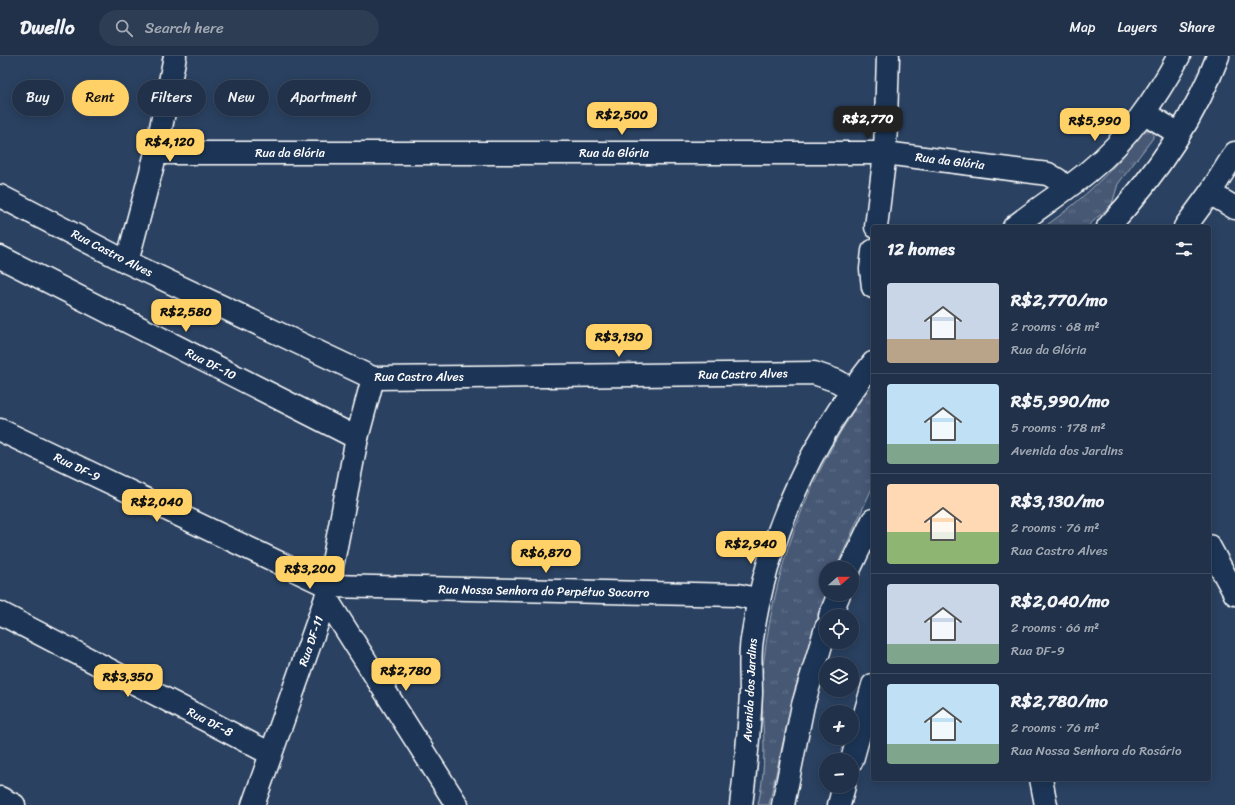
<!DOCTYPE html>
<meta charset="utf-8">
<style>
:root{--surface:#203149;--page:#2d3d53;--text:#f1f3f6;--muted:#a2a9b4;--line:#3d4c61;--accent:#ffd166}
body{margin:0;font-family:Sriracha,sans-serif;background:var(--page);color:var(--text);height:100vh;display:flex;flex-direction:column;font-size:15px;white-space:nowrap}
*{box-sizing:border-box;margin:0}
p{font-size:13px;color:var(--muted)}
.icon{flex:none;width:22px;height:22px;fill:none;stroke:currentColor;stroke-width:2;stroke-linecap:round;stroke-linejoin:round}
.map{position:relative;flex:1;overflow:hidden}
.side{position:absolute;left:871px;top:169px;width:340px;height:556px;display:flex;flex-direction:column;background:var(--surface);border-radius:4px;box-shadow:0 2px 10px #0003,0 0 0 1px var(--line)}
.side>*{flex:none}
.guide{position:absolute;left:12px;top:24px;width:380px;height:36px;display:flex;gap:8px}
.needle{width:26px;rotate:69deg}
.controls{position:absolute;left:819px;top:505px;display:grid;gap:8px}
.controls a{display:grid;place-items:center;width:40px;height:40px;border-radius:50%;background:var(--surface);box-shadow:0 2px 10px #0003,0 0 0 1px var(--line);font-size:20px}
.price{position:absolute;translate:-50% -34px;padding:0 9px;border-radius:8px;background:var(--accent);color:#111;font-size:13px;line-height:26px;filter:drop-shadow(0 1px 2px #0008)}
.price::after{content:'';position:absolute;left:50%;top:24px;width:12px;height:9px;margin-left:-6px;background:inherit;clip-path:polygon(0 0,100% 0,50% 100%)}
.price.selected{background:#222;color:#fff}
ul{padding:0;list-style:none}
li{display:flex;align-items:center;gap:12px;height:100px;padding:0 16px}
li+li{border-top:1px solid var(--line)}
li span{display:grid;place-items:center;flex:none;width:112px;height:80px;border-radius:4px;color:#555}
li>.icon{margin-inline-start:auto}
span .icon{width:48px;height:48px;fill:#fffc;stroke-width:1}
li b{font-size:17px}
h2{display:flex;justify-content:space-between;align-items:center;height:48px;padding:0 16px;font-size:17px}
.pill{padding:0 14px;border-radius:18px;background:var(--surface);box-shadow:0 2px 10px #0003,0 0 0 1px var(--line);font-size:14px;line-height:36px}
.pill.selected{background:var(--accent);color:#111}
header{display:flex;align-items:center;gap:24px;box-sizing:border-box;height:56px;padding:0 20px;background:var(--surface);border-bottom:1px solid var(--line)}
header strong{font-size:19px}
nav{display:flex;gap:22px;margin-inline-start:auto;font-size:14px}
.search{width:280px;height:36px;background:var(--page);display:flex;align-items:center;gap:10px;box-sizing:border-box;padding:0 14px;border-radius:22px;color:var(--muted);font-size:15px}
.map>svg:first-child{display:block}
.grass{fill:url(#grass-tufts);stroke:#a2acba}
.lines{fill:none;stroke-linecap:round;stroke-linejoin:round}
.minor-casing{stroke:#fff;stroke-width:25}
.minor{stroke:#1d3557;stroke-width:22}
.labels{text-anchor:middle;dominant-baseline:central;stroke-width:3;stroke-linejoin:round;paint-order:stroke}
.street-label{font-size:12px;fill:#fff;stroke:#1d3557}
</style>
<header>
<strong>Dwello</strong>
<div class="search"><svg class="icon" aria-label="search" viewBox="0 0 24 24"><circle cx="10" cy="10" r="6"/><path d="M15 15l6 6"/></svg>Search here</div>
<nav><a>Map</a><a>Layers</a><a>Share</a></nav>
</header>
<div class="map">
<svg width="1235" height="749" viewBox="0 0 1235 749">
<defs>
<pattern id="grass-tufts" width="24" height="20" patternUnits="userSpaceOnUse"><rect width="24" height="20" fill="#465975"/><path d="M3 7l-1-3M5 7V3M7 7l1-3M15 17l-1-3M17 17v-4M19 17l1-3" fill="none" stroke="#62728a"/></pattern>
</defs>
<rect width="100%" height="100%" fill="#2a4161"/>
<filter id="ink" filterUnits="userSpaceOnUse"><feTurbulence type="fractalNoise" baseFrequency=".025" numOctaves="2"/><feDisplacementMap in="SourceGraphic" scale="8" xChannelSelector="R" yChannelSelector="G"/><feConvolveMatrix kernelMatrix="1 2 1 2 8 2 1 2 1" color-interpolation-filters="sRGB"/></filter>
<g filter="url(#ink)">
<g class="grass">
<path d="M1145,74h6l2,2v6l-35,46 -6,20 -25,23h-43c39,-27 72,-60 101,-97z"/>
<path d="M873,325v105l-37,82h-10v25l-31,96 -26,116h-11c6,-27 7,-54 5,-81 0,-13 -3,-24 -2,-37 10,-117 45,-209 112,-306z"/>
</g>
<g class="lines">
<g class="minor-casing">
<g id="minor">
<path d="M1145,57l34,21"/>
<path d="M156,97h729l163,21 10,6 7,9"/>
<path d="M1210,137l25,15"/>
<path d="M0,140l127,66 246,116 441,-5 23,8 15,9"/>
<path d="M876,171l9,-74 3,-97"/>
<path d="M1014,171c24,-19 51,-36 75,-56 39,-32 66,-71 90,-115"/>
<path d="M1108,171c46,-50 86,-107 110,-171"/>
<path d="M1185,171l25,-34 25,-40"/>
<path d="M873,195l-2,18 2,18"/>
<path d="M0,201l357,181"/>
<path d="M127,206l29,-109 19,-97"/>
<path d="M0,374l328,156 410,9 21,5"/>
<path d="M1209,490l26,48"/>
<path d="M850,512l23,-48"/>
<path d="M326,542l131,207"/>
<path d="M0,557l271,141"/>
<path d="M830,560l9,-22"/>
<path d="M852,704l21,-75"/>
<path d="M1041,723l5,26"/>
<path d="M0,742l14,7"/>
<path d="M253,749l73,-207 31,-160 16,-60"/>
<path d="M741,749c5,-37 8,-74 10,-111 0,-18 -2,-37 1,-55 14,-100 58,-197 121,-276"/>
<path d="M783,749l20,-100 23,-77"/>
<path d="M839,749l5,-19"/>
</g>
</g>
<use href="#minor" class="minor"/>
</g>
</g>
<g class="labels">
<g class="street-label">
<text x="290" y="97">Rua da Glória</text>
<text x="614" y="97">Rua da Glória</text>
<text transform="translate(950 105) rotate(7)">Rua da Glória</text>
<text transform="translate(112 197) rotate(27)">Rua Castro Alves</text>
<text transform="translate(211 308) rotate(27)">Rua DF-10</text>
<text transform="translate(743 318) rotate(-1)">Rua Castro Alves</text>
<text x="419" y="321">Rua Castro Alves</text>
<text transform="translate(77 411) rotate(26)">Rua DF-9</text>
<text transform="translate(544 535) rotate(1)">Rua Nossa Senhora do Perpétuo Socorro</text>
<text transform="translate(311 585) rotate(-71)">Rua DF-11</text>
<text transform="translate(750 634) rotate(-87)">Avenida dos Jardins</text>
<text transform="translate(210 666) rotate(27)">Rua DF-8</text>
</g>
</g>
</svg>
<div class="controls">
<a><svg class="needle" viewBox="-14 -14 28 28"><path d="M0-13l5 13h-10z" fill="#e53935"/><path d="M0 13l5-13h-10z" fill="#a2a9b4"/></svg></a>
<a><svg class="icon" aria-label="locate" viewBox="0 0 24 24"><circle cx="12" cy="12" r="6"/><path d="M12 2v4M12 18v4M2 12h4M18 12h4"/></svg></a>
<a><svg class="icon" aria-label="layers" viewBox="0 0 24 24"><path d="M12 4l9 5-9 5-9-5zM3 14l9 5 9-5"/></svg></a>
<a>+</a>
<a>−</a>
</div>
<b class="price" style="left:622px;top:80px">R$2,500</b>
<b class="price selected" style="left:868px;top:84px">R$2,770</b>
<b class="price" style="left:1095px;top:86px">R$5,990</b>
<b class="price" style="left:170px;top:107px">R$4,120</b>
<b class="price" style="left:186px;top:277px">R$2,580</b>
<b class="price" style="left:619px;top:302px">R$3,130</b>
<b class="price" style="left:157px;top:467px">R$2,040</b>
<b class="price" style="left:751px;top:509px">R$2,940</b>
<b class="price" style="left:546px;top:518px">R$6,870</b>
<b class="price" style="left:310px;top:534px">R$3,200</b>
<b class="price" style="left:406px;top:636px">R$2,780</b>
<b class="price" style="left:128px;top:642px">R$3,350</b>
<div class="guide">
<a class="pill">Buy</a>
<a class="pill selected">Rent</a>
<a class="pill">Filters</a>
<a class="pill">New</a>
<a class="pill">Apartment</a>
</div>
<section class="side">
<h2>12 homes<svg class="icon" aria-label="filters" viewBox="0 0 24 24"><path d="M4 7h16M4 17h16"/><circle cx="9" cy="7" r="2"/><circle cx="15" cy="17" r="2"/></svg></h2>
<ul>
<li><span style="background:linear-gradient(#c9d6e8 70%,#b9a48a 0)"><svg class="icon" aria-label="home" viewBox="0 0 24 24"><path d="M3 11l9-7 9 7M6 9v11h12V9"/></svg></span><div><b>R$2,770/mo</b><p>2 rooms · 68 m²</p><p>Rua da Glória</p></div></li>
<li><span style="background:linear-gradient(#bfe0f5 75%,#7fa58c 0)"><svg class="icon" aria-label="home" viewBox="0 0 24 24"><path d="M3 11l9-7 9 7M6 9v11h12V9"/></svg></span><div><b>R$5,990/mo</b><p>5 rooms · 178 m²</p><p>Avenida dos Jardins</p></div></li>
<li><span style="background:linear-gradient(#ffd9b3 60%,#8fb573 0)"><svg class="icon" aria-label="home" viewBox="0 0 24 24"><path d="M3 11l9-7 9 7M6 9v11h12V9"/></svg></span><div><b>R$3,130/mo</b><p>2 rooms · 76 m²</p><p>Rua Castro Alves</p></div></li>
<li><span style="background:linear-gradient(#c9d6e8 75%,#7fa58c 0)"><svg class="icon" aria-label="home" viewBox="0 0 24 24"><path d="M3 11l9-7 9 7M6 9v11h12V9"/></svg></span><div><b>R$2,040/mo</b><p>2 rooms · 66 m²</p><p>Rua DF-9</p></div></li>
<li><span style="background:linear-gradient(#bfe0f5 75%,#7fa58c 0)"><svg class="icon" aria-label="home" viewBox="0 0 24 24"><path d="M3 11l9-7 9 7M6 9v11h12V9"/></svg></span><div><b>R$2,780/mo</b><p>2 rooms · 76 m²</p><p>Rua Nossa Senhora do Rosário</p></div></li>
</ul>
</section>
</div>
